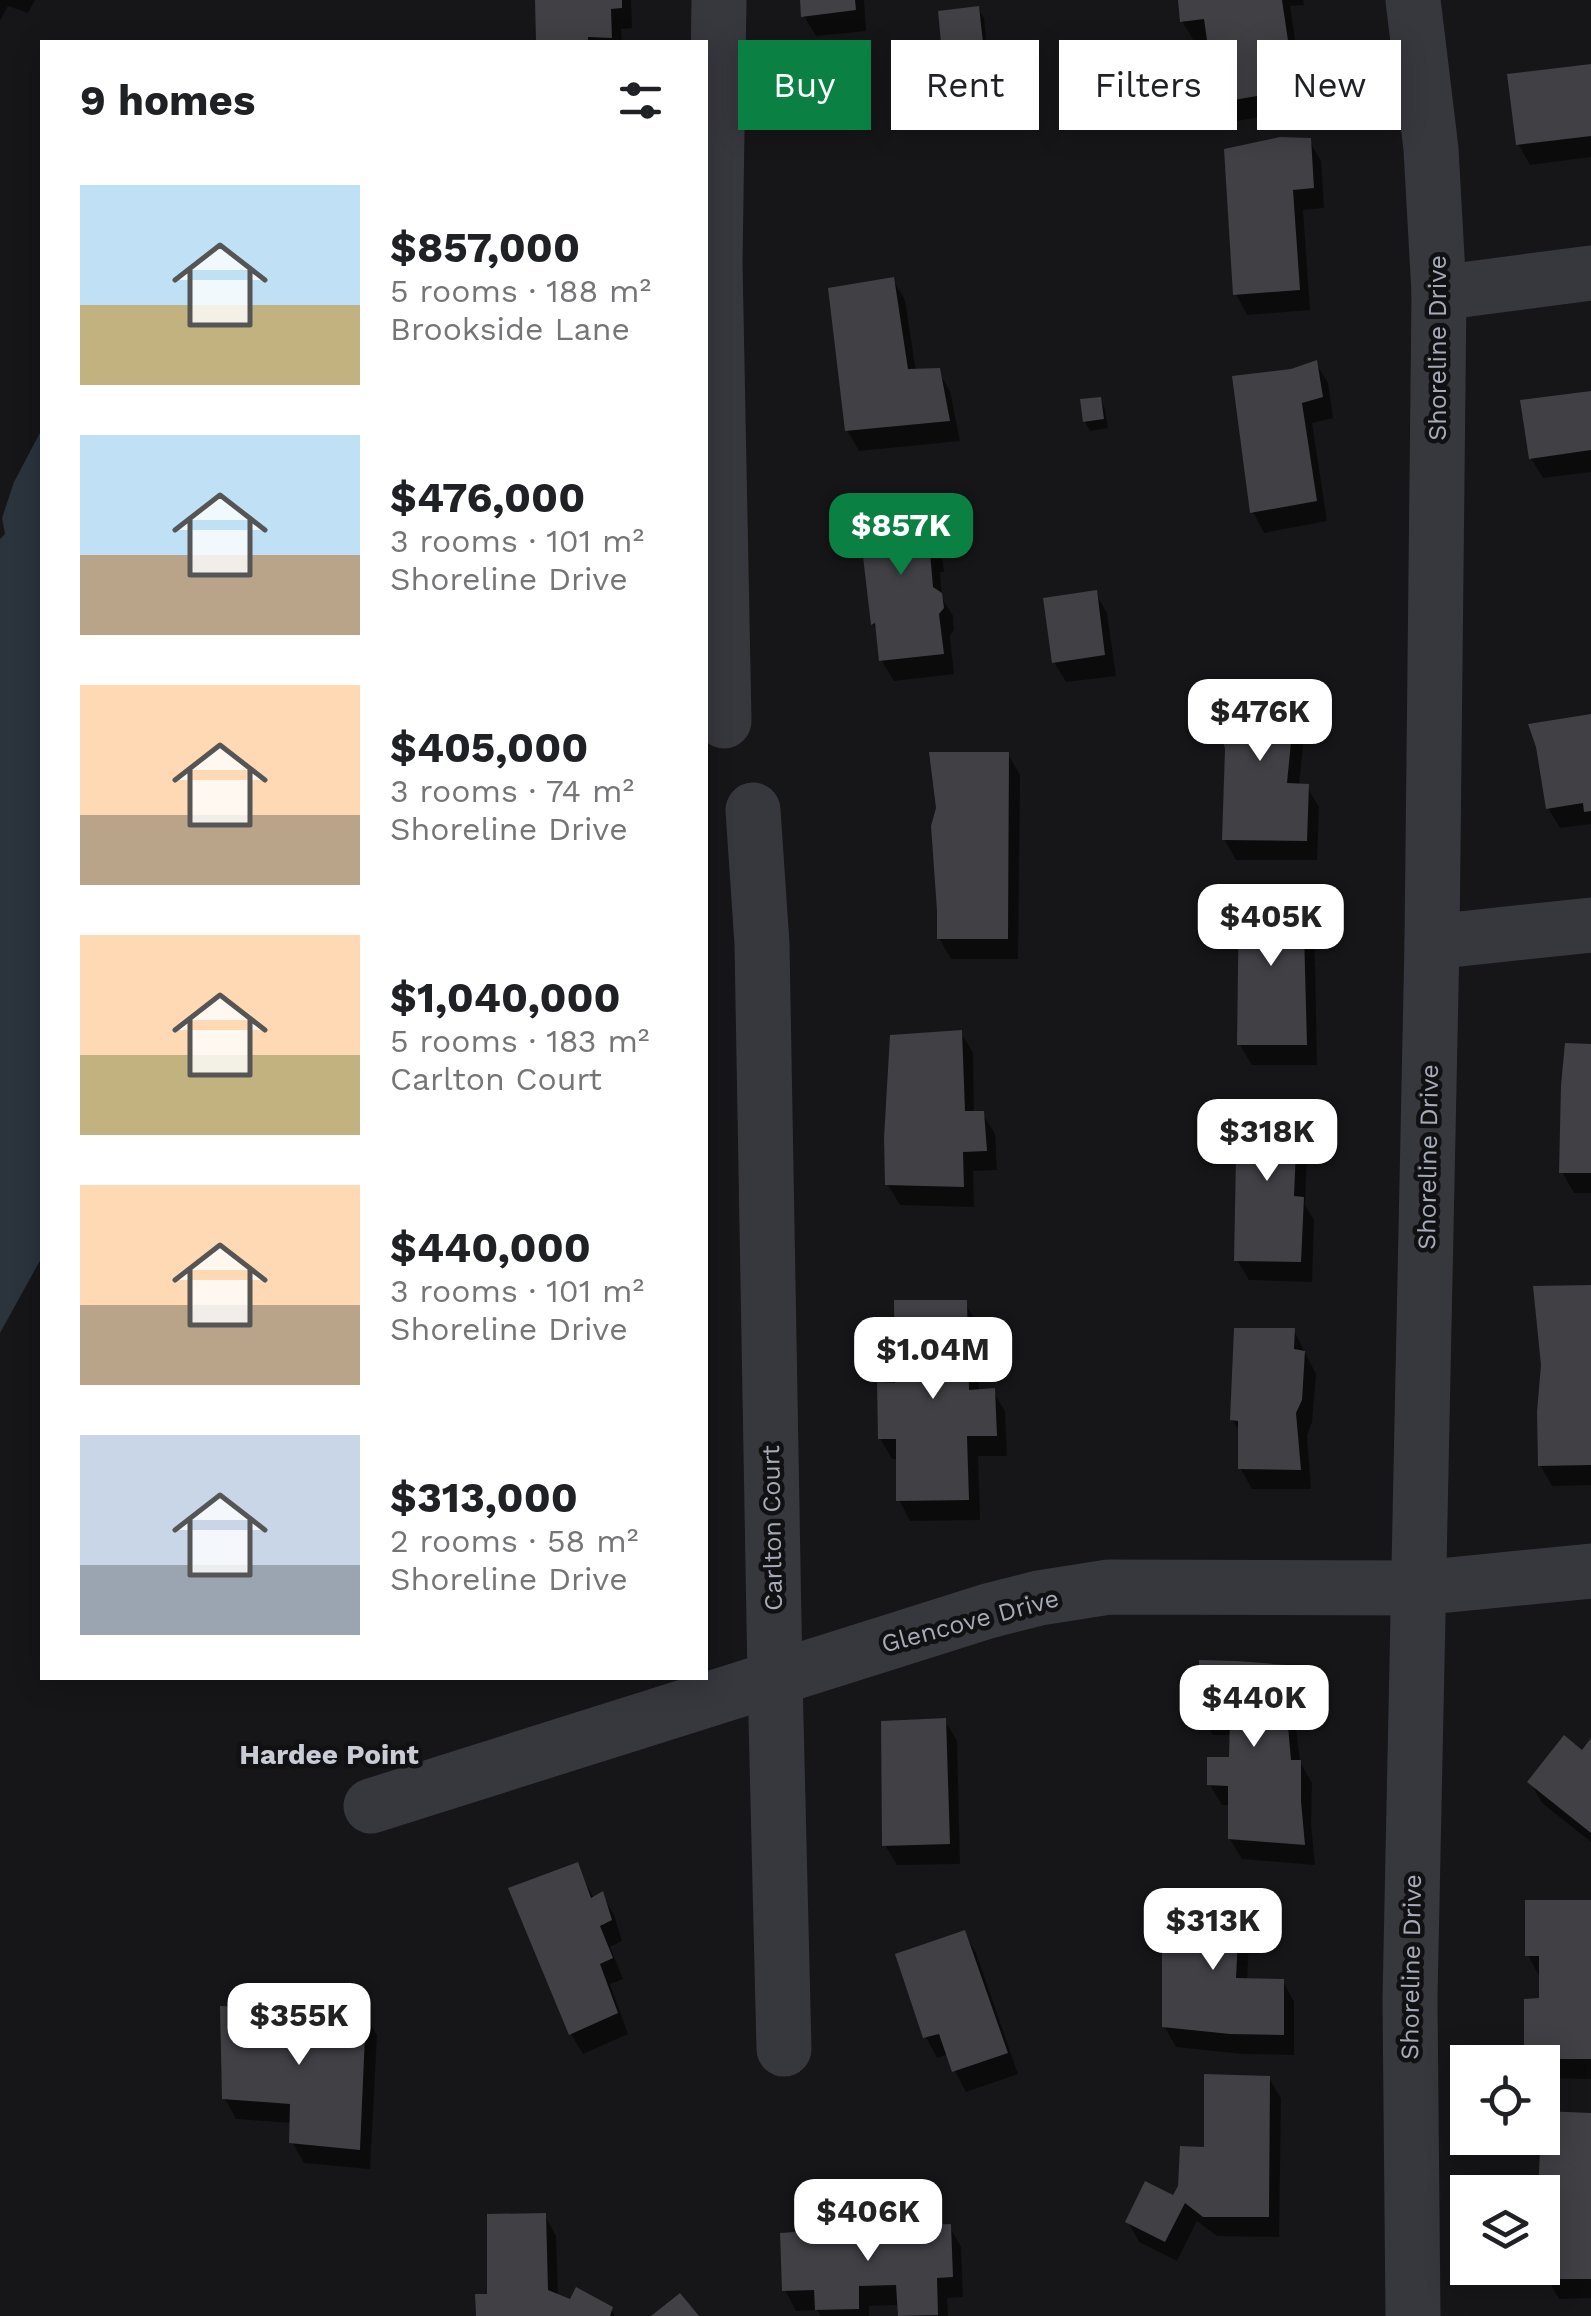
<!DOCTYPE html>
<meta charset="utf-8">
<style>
:root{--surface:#fff;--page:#f2f2f2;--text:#202124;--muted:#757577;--accent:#0b8043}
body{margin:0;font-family:"Work Sans",sans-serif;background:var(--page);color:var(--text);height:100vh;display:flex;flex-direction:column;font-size:38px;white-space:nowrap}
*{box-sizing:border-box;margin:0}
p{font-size:32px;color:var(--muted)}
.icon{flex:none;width:55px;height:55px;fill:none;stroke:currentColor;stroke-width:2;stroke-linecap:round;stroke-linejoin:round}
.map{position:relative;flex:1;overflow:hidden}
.side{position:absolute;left:40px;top:40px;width:668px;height:1640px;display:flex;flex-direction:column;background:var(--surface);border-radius:0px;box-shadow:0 5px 25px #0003}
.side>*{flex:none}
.banner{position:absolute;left:738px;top:40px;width:702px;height:90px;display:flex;gap:20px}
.tools{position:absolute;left:1450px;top:2045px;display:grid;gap:20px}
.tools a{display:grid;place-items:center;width:110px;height:110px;border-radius:0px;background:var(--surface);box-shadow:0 5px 25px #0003;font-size:50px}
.price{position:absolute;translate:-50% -85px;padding:0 22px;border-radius:20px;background:#fff;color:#222;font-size:32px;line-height:65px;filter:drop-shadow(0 2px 5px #0008)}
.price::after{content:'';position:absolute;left:50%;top:60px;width:30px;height:22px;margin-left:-15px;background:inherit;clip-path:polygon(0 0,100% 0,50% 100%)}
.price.current{background:var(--accent);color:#fff}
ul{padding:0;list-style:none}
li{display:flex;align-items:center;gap:30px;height:250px;padding:0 40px}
li span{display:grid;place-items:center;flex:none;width:280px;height:200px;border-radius:0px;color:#555}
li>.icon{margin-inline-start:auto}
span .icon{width:120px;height:120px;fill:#fffc;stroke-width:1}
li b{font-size:42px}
h2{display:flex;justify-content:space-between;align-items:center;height:120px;padding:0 40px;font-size:42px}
.tag{padding:0 35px;border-radius:0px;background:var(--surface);box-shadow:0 5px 25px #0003;font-size:35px;line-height:90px}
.tag.current{background:var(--accent);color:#fff}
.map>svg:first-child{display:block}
.water{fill:#2b333d}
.shadow{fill:#0007}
.building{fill:#404045}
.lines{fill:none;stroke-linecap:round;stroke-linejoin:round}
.minor{stroke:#37373e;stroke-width:55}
.labels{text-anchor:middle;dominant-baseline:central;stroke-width:9;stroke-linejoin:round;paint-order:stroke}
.street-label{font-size:25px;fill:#a7abb9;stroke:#111113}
.neighbourhood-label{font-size:28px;font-weight:bold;fill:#c9cbd5;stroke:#111113}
</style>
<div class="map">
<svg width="1591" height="2316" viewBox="0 0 1591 2316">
<rect width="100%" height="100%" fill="#161618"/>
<path class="water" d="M42,429v828l-42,76v-794l5,-5 -3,-16 12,-36z"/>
<g class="shadow">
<path d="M0,0h35l-7,13 -20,-7 -8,15z"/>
<path d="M537,0h94l1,28 -11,1 1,13h-83z"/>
<path d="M802,0h62l2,31 -50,5 -12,-20z"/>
<path d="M1180,0h123l1,5 -14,1 10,68 -9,2v36l-61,10 -11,-20 -9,-62 -16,1 -12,-20z"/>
<path d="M978,9l6,9 5,52 -39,3 -5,-9z"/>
<path d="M1591,66v91l-61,8 -12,-21z"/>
<path d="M1309,140l12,21 3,47 -21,2 7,100 -63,5 -11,-21z"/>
<path d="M893,280l12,20 11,72 22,-1 12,20 10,50 -101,10 -12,-21z"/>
<path d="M1316,363l12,20 5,35 -21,5 15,98 -63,12 -11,-21 39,-141z"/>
<path d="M1591,393v79l-48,6 -12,-20z"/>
<path d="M1100,400l5,9 3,19 -18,3 -5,-9z"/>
<path d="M926,500l12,20 6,52h-4l2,26 11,18 1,14 -4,6 4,38 -60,7 -12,-20 -3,-28 -6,-9z"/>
<path d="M1095,593l12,20 9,63 -50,6 -12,-20z"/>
<path d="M1290,684l12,20 1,41 -4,41 8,1 12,20 -2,53h-81l-12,-21z"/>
<path d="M1591,717v107l-31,4 -12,-20 -9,-61z"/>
<path d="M1008,754l12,21 -2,184h-67l-12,-21 -1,-130z"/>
<path d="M1302,896l12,20 3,149h-65l-12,-20z"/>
<path d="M961,1033l12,20 1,61h9l12,20 2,36 -24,1 1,36 -74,-2 -12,-20z"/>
<path d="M1591,1047v146h-17l-12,-21z"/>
<path d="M1297,1105l11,21 -3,79 9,15 -2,62 -63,-2 -12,-20z"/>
<path d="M1591,1288v197l-39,1 -12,-21z"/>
<path d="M965,1303l12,20 2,69 14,-1 12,20 2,45h-29l2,64 -70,1 -11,-21 -1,-41h-6l-12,-21 18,-52z"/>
<path d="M1294,1331l22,43 -4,48 -5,13 4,54h-59l-12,-21v-35l-8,-14z"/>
<path d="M1285,1668l12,20 -1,38 4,36 12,21 -1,41 4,41 -73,-6 -12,-20 1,-34h-9l-12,-20 21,-25 1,-25h-19l-12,-21z"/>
<path d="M945,1721l12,20 3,123 -63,1 -12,-20z"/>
<path d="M1591,1742v100l-49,-39 -12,-21 52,-29z"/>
<path d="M577,1865l17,34 8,-4 12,20 8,26 -12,6 13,32 -13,5 18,50 -45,20 -12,-20z"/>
<path d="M1238,1901l12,21 -3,59h36l11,21v53l-51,-1 -67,-7 -12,-21z"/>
<path d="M1591,1902v177l-49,-1v-16h-13l-3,-4 15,-57 -2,-25 -11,-21z"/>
<path d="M964,1933l12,20 42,121 -52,18 -11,-21 -6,-17 -12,4 -11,-21z"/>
<path d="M365,2015l12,20 -7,134 -66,-6 -12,-21v-19l-56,-4 -11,-20z"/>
<path d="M1269,2078l12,20 -2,139 -62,-1 -20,-15 -20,40 -38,-19 -11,-20 46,-24 32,-49z"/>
<path d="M1591,2116v182l-32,1 -12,-21 3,-65 -8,-13v-8h-2l2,-54z"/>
<path d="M545,2216l11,20 2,61 53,12 4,7h-137z"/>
<path d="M949,2226l12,21 2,50 -16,1 1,18h-48v-11l-31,1v10h-48l-4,-6 -21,1 -11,-21 28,-56z"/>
</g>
<g class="building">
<path d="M535,0h87v8l-11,1 1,29 -24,-1v5h-52z"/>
<path d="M800,0h55l1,10 -55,7z"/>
<path d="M1178,0h104l8,54 -9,2v36l-65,11 -12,-84 -24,3z"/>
<path d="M979,6l6,55 -42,3 -5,-53z"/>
<path d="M1591,64v72l-75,9 -9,-71z"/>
<path d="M1280,137l31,1 3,50 -21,2 7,100 -67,5 -9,-146z"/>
<path d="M894,277l14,92 32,-1 10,53 -105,10 -17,-143z"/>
<path d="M1317,360l6,37 -21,6 15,98 -67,12 -18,-137 59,-7z"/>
<path d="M1591,391v59l-62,9 -9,-59z"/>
<path d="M1101,397l3,22 -21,3 -3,-23z"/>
<path d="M928,497l6,55h-4l3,35 9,6 2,15 -5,6 5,40 -65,7 -4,-38 -4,2 -14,-120z"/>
<path d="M1097,590l8,65 -53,8 -9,-65z"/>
<path d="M1225,680l66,1 2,41 -6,61 22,1 -2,57 -85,-1 3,-91 -8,-35z"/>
<path d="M1591,714v97l-7,1 -1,-9 -37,6 -10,-62 -8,-23z"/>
<path d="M929,752h80l-1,187h-71v-28l-6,-85 5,-18z"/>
<path d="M1239,888l64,5 4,152h-70z"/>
<path d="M962,1030l3,81h19l3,40 -24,1 1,35 -79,-2 -1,-47 6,-103z"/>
<path d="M1565,1043l26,1v129h-32l2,-88z"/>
<path d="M1237,1103h61l-4,93 10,1 -3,65 -67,-1z"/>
<path d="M1591,1285v180l-53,1 -1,-54 4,-47 -8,-79z"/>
<path d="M894,1300h73l2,90 26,-2 2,48h-30l2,64 -73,1v-62h-18l-1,-57 18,1z"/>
<path d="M1234,1328h61l-1,21 11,2 -3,49 -6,13 5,57 -63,-1v-48l-8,-1z"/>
<path d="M1199,1660l38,1 49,4v39l5,56h10v41l4,44 -77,-6v-53l-21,-1v-28h22l1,-42h-31z"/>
<path d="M946,1718l4,126 -68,2 -1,-125z"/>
<path d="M1564,1735l18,15 9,-12v95l-64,-51z"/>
<path d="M578,1862l13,36 12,-7 9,29 -12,6 13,32 -13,6 18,49 -49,22 -61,-147z"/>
<path d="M1162,1898l78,1 -4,79 48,1v56l-54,-1 -68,-7z"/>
<path d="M1525,1900h66v159h-67v-60l15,-1v-42h-14z"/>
<path d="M965,1930l43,123 -56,19 -13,-38 -16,4 -28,-84z"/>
<path d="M220,2006l146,6 -6,138 -71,-7 1,-39 -68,-5z"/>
<path d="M1204,2074l66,2 -1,141h-66l-18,-14 -20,39 -40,-20 20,-41 28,14 5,-9 2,-40 24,1z"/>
<path d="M1542,2111l49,2v166h-46l3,-84 -6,1v-4h-4z"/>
<path d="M546,2213l2,77 22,9 6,-12 37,20 -3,9h-134l-1,-22h12v-80z"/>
<path d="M810,2219h30l6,9 105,-4 2,53 -16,1 1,37 -40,1 -2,-31 -37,1v23l-44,1 -1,-20 -32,1 -2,-58 30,-2z"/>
<path d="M680,2293l19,23h-48z"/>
</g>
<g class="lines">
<g class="minor">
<path d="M719,0l-4,262 9,459"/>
<path d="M1439,293l152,-20"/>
<path d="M753,810l9,134 13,734 9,371"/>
<path d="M1432,942l159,-17"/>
<path d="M371,1806l617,-195 51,-13 70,-11 310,1 172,-17"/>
<path d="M1413,2316l-3,-317 22,-1057 7,-649 -8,-144 -18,-149"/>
</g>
</g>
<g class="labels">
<g class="street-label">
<text transform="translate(1437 348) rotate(-90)">Shoreline Drive</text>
<text transform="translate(1428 1157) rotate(-89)">Shoreline Drive</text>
<text transform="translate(772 1528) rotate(-91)">Carlton Court</text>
<text transform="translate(970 1621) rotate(-15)">Glencove Drive</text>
<text transform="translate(1411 1967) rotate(-89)">Shoreline Drive</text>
</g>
<g class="neighbourhood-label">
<text x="329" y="1754">Hardee Point</text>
</g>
</g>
</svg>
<div class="tools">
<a><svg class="icon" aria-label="locate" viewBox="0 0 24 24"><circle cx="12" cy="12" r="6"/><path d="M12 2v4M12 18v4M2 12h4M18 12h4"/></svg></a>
<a><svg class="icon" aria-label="layers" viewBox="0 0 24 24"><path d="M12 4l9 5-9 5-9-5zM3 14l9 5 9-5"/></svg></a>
</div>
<b class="price current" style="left:901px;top:578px">$857K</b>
<b class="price" style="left:1260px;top:764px">$476K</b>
<b class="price" style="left:1271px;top:969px">$405K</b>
<b class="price" style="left:1267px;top:1184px">$318K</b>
<b class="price" style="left:933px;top:1402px">$1.04M</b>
<b class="price" style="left:1254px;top:1750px">$440K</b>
<b class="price" style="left:1213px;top:1973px">$313K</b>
<b class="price" style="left:299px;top:2068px">$355K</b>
<b class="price" style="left:868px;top:2264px">$406K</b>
<div class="banner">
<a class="tag current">Buy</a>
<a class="tag">Rent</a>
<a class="tag">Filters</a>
<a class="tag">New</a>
</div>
<section class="side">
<h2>9 homes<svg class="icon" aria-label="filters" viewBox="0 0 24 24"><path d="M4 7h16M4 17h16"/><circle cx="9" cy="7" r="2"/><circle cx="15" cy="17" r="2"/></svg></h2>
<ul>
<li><span style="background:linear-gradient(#bfe0f5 60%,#c2b280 0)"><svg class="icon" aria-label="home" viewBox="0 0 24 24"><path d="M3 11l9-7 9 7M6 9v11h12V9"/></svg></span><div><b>$857,000</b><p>5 rooms · 188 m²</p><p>Brookside Lane</p></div></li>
<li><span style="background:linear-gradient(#bfe0f5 60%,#b9a48a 0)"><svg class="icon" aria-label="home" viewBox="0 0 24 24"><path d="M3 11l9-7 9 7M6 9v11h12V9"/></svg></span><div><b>$476,000</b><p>3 rooms · 101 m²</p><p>Shoreline Drive</p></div></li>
<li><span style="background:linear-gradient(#ffd9b3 65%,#b9a48a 0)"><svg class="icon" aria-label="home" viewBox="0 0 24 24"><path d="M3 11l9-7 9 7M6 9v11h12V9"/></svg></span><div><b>$405,000</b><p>3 rooms · 74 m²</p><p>Shoreline Drive</p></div></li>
<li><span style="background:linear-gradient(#ffd9b3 60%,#c2b280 0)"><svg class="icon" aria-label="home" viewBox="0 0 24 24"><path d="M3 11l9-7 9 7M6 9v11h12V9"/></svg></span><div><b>$1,040,000</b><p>5 rooms · 183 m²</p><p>Carlton Court</p></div></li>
<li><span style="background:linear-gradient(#ffd9b3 60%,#b9a48a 0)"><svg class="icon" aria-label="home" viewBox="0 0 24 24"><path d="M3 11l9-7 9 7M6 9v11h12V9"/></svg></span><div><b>$440,000</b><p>3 rooms · 101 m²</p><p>Shoreline Drive</p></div></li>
<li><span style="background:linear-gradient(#c9d6e8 65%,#9aa5b1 0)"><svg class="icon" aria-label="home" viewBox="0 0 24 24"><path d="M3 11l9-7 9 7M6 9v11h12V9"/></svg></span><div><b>$313,000</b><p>2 rooms · 58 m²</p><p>Shoreline Drive</p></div></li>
</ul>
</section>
</div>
